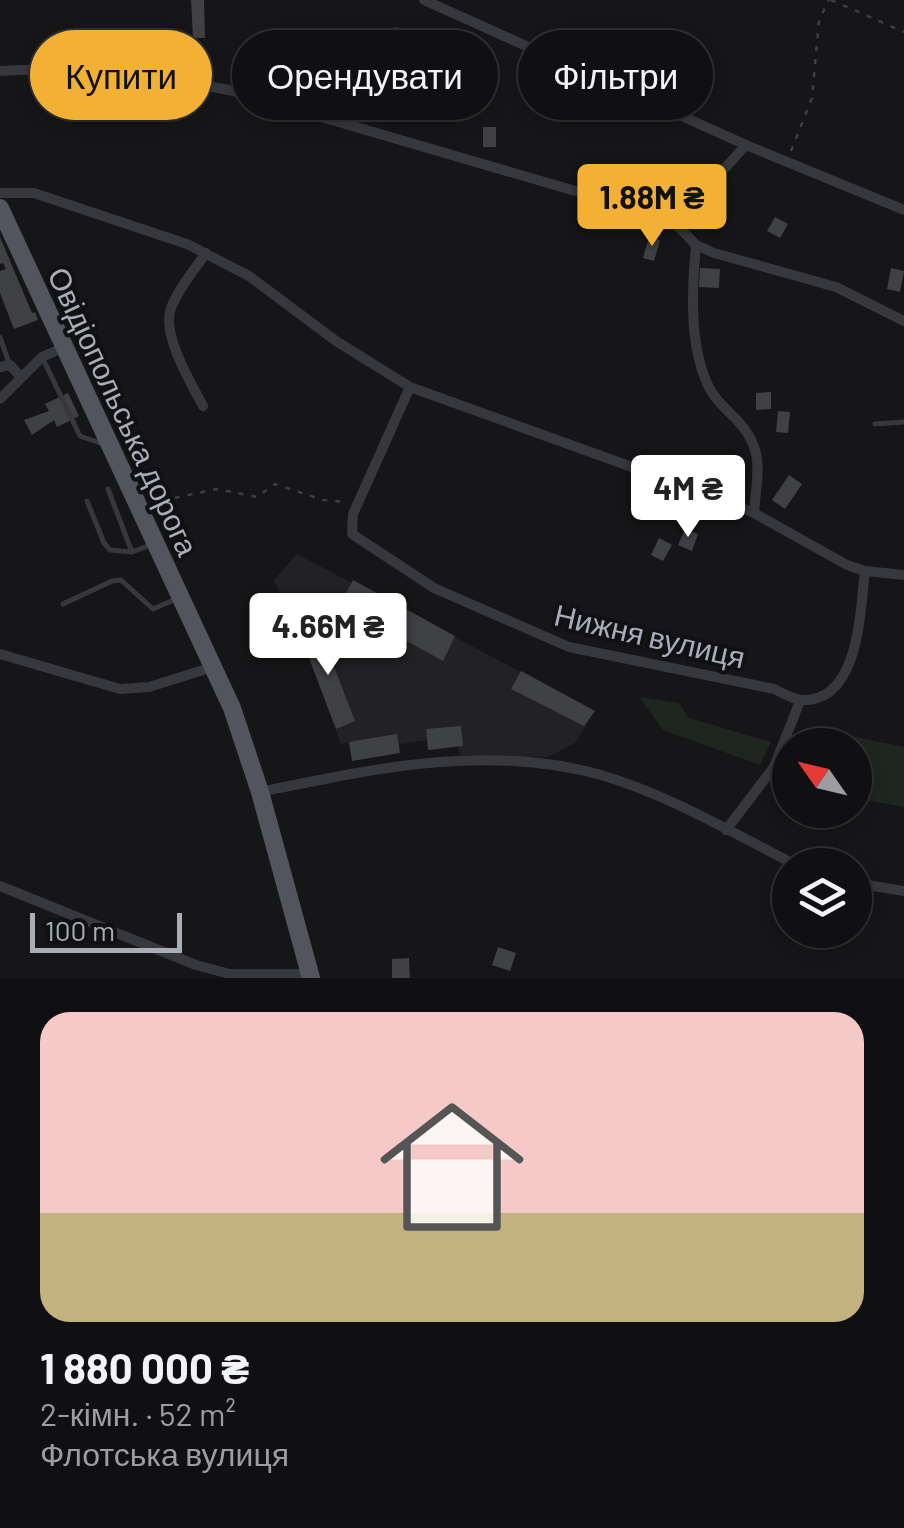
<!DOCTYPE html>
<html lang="uk">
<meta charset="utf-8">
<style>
:root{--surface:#101012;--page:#19191b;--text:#f1f3f6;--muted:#9c9d9f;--line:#303032;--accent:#f2b134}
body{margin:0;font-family:Barlow,sans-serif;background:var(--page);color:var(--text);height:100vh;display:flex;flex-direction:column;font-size:38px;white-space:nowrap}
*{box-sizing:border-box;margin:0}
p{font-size:32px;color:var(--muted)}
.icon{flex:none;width:55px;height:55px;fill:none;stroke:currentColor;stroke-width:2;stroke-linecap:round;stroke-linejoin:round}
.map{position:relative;height:978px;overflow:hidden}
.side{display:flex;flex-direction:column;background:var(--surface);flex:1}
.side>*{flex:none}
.top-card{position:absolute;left:30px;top:30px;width:845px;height:90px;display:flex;gap:20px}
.needle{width:65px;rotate:304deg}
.fabs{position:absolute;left:772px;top:728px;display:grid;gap:20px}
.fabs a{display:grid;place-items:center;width:100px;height:100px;border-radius:50%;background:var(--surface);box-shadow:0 5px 15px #0003,0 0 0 2px var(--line);font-size:50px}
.scale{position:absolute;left:30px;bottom:25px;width:152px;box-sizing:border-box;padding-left:10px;border:5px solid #a8adb8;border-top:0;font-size:28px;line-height:35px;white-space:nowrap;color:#a8adb8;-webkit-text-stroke:8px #111113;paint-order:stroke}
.price{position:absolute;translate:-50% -85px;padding:0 22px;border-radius:10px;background:#fff;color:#222;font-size:32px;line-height:65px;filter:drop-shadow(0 2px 5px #0008)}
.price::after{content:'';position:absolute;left:50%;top:60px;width:30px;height:22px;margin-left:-15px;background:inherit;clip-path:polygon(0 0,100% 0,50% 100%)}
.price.on{background:var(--accent);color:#111}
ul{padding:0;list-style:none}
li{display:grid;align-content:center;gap:20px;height:530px;padding:0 40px}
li+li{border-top:2px solid var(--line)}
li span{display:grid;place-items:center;height:310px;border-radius:30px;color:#555}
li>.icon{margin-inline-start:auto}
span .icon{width:180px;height:180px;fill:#fffc;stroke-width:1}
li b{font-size:42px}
.tag{padding:0 35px;border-radius:45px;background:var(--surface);box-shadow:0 5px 15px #0003,0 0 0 2px var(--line);font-size:35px;line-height:90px}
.tag.on{background:var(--accent);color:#111}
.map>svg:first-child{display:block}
.built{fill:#222225}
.green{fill:#1e261f}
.building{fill:#404145}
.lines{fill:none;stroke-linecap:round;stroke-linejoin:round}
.path{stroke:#3d3f44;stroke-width:2.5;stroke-dasharray:5 8;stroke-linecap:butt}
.service{stroke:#37383d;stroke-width:5}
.minor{stroke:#37383d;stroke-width:10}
.primary{stroke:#53555c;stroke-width:18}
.labels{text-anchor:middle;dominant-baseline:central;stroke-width:8;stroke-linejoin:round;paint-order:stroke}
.street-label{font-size:30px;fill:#a8adb8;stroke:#111113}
</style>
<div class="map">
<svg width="904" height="978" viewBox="0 0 904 978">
<rect width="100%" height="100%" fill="#161618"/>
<path class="built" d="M297,554l298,157 -20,32 -27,14 -88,-2 -2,-10 -30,5 -1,-10 -77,12 -2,-10 -7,2 -41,-110 -26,-54z"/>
<g class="green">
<path d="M639,697l40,6 10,15 82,24 -11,23 -97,-35z"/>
<path d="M851,736l53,11v60l-49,-9v-53h-5z"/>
</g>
<g class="building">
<path d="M191,0h13l1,38h-12z"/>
<path d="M394,27l13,3 -3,8 10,3 -2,7 -6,-1 -2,10 -17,-4z"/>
<path d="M548,88l1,17 -16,1 -1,-17z"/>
<rect x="483" y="127" width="13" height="20"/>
<path d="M775,217l13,7 -8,14 -13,-7z"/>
<path d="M0,237l32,76 3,-1 3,8 -24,9 -14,-36v-22l6,-2 -3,-6 -3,1z"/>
<path d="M649,237l11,3 -6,21 -11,-3z"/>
<path d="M700,268l20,1 -1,19 -20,-1z"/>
<path d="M891,268l13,3 -4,21 -13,-3z"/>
<path d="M771,392v17l-15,1v-17z"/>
<path d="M68,393l11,23 -22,11 -3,-7 -22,15 -8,-15 25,-9 -4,-7z"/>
<path d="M778,411l12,1 -2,21 -12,-1z"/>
<path d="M789,475l13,9 -17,25 -13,-9z"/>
<path d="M685,529l13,5 -6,17 -14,-6z"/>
<path d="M659,538l13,7 -9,16 -12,-6z"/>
<path d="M353,580l102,56 -12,25 -103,-57z"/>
<path d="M319,628l36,93 -19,8 -36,-95z"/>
<path d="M521,671l74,40 -11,15 -73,-37z"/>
<path d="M461,726l2,20 -35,4 -2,-21z"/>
<path d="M397,734l3,19 -48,8 -3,-19z"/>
<path d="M498,947l18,6 -6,18 -18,-6z"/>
<path d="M409,958l1,20h-18v-19z"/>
</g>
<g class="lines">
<g class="path">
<path d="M831,0l73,32"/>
<path d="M791,151l21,-53 7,-78 10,-20"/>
<path d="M149,495l25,3 43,-9 40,8 18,-13 48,16 23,2"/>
</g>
<g class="service">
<path d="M0,337l9,26"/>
<path d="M43,359l37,77 23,8"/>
<path d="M875,424l29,-2"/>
<path d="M108,489l24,63"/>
<path d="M87,501l17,42 6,7 22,2 21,-8"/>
<path d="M63,604l49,-23 9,-1 32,29 23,-10"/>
</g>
<g class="minor">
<path d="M424,0l322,145 158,65"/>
<path d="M0,71c75,-5 155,5 229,19l415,121 31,12 21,22 18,8 122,34 68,34"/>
<path d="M0,193h34l153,51 62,32 87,65 74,46 308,111 36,15 93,52 18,6 39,4"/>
<path d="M675,223l71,-78"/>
<path d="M696,245c-4,43 -7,98 11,138 6,15 18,25 29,36 30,31 21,54 18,94"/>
<path d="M0,367l10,-2 11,12"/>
<path d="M410,387l-57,127 -1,20 82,54 135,59 205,42c9,4 20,11 29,11 57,1 57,-91 62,-129"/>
<path d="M0,399l42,-42 20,-9"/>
<path d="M203,406c-12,-23 -42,-72 -32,-98 7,-19 23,-38 35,-55"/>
<path d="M0,654l120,35 29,-2 64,-20"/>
<path d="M260,792c112,-23 228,-49 341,-17 68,20 132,58 195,90"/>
<path d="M726,830l48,-63 26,-66"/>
<path d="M855,883l49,8"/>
<path d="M0,886l196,79 34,9h79"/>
</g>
<path class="primary" d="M0,208l232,500 28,84 51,186"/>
</g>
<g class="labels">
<g class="street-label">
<text transform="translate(124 411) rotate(65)">Овідіопольська дорога</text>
<text transform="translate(650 635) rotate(13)">Нижня вулиця</text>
</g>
</g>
</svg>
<div class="fabs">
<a><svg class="needle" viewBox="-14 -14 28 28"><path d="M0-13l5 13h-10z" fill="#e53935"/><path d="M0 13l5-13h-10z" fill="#9c9d9f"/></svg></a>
<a><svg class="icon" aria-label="layers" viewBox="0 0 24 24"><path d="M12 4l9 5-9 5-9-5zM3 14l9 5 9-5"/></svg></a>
</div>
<div class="scale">100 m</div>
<b class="price on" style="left:652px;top:249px">1.88M ₴</b>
<b class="price" style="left:688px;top:540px">4M ₴</b>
<b class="price" style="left:328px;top:678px">4.66M ₴</b>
<div class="top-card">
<a class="tag on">Купити</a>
<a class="tag">Орендувати</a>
<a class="tag">Фільтри</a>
</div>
</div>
<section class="side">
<ul>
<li><span style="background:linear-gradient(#f6c9c9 65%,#c2b280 0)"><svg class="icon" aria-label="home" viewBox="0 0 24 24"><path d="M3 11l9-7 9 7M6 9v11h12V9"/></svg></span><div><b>1 880 000 ₴</b><p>2-кімн. · 52 m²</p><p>Флотська вулиця</p></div></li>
</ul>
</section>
